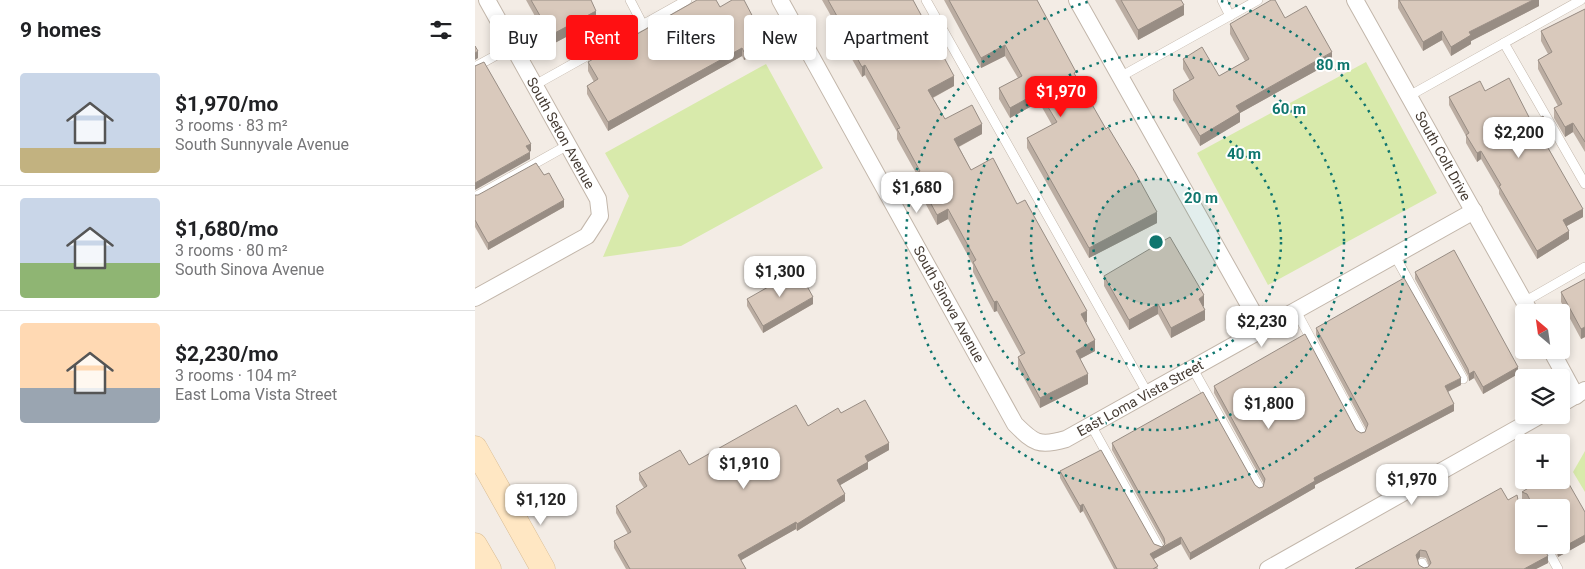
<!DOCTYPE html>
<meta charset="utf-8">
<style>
:root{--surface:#fff;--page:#f2f2f2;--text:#202124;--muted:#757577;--line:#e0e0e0;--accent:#ff1012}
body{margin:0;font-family:Roboto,sans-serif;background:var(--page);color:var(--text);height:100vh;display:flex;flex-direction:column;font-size:19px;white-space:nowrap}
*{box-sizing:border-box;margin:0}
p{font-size:16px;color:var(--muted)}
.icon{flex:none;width:28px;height:28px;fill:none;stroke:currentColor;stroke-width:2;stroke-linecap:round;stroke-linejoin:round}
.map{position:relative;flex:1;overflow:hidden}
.side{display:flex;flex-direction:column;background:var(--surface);width:475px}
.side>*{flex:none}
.guide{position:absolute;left:15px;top:15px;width:475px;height:45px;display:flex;gap:10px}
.needle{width:32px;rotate:331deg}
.fabs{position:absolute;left:1040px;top:304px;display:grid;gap:10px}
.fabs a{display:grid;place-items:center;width:55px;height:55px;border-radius:5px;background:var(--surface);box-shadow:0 2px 8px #0003;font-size:25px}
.price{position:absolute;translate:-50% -42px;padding:0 11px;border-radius:10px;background:#fff;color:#222;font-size:16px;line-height:32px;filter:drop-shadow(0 1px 2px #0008)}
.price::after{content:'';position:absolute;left:50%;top:30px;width:15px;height:11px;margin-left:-8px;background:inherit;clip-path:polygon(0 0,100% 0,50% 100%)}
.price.selected{background:var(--accent);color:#fff}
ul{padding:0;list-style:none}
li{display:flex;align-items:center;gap:15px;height:125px;padding:0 20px}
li+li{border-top:1px solid var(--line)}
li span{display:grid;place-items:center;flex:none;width:140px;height:100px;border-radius:5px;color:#555}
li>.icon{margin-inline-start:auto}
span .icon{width:60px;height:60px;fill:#fffc;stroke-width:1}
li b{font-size:21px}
h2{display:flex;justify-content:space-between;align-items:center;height:60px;padding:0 20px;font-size:21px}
.tag{padding:0 18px;border-radius:5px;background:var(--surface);box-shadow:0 2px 8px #0003;font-size:18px;line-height:45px}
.tag.selected{background:var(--accent);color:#fff}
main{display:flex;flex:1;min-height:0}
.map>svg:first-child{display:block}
.green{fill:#d8eaab}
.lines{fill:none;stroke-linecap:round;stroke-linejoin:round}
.service-casing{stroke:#c2b6aa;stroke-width:10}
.minor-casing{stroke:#c2b6aa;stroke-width:18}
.secondary-casing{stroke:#d9bc93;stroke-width:25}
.service{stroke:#fff;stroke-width:9}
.minor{stroke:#fff;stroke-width:16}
.secondary{stroke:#ffe7c3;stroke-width:24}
.wall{fill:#bbada2;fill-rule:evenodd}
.shaded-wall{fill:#988d84}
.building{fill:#d9c9bc;stroke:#988d84;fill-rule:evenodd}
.ring{fill:none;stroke:#0f766e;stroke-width:2.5;stroke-dasharray:2.5 5}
.labels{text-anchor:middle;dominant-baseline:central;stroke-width:4;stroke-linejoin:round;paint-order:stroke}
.street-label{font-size:14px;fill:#463c34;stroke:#fff}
.centre{fill:#0f766e;stroke:#fff;stroke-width:2.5}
.ring-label{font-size:15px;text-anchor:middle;font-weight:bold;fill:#0f766e;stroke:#fff;stroke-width:4;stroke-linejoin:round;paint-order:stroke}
</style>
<main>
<section class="side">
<h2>9 homes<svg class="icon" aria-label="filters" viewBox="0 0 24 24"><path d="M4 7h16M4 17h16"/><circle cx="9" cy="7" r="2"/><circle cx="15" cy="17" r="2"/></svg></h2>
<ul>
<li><span style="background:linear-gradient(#c9d6e8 75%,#c2b280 0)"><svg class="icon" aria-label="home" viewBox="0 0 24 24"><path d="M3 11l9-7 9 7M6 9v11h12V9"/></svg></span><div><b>$1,970/mo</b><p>3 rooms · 83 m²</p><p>South Sunnyvale Avenue</p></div></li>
<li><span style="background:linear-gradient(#c9d6e8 65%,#8fb573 0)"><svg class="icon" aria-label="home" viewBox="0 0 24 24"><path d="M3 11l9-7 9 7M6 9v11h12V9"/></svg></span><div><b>$1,680/mo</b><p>3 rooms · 80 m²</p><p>South Sinova Avenue</p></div></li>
<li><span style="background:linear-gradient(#ffd9b3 65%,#9aa5b1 0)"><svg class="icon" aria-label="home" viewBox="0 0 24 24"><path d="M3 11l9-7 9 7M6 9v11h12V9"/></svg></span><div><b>$2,230/mo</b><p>3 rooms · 104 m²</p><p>East Loma Vista Street</p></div></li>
</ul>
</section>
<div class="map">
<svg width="1110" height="569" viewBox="0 0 1110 569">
<rect width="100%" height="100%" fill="#f3ece5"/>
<g class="green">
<path d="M891,62l71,131 -169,92 -71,-132z"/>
<path d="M291,64l57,104 -142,78 -78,11 26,-61 -24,-43z"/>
<path d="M1110,451v41l-12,-20z"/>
</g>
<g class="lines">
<g class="service-casing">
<g id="service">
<path d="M155,0l13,25"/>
<path d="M451,0l222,394"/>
<path d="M747,0l8,16"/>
<path d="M1029,43l81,141"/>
<path d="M0,67l38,-21"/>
<path d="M645,77l138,-77"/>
<path d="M60,85l152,-85"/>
<path d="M934,96l172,-96"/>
<path d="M0,197l93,-52"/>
<path d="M920,256l68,123"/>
<path d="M1049,302l61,-35"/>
<path d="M821,311l66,123"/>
<path d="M718,369l67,120"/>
<path d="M616,425l68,123"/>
<path d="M1070,545l13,24"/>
<path d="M947,563l3,6"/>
</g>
</g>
<g class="minor-casing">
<g id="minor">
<path d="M305,0l235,424c19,19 24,23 51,15l408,-228"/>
<path d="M602,0l186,330"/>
<path d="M880,0l175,312"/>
<path d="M0,298l112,-62 13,-20 -2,-17 -111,-199"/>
<path d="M1076,350l25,46"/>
<path d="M1086,404l24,-14"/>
<path d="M793,569l273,-154"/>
</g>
</g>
<g class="secondary-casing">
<g id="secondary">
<path d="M0,448l68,121"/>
<path d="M0,545l14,24"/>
</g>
</g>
<use href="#service" class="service"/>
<use href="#minor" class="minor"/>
<use href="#secondary" class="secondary"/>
</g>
<g class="wall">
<path d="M51,0h65l5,21 -45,24z"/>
<path d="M347,0h91l41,86 -21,12 12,21 37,15 -23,13 12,23 46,34 70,118h-1l9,29 -15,8 8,25 -48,24 -22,-41v-10l3,-2 -24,-44 -3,1 -21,-40v-7l-25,-46 -11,6 -22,-41v-10l1,-1 -19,-34v-7l-32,-57 -3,2 -23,-41v-6z"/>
<path d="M469,0h93l39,77 81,146 -68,35 -62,-110v-10l25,-13 -13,-23 -29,16 -11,-19v-11l19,-10 -13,-22 -24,12z"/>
<path d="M640,0h66l3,15 -46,25z"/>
<path d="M923,0h141v6l-68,35v3l-20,12 -9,-16 -19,11 -25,-43z"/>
<path d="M245,7l45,42 -21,11 -2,-4 -134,75 -21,-37v-8l7,-4 -6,-11v-9z"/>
<path d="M1110,9v143l-12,-20 -8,5 -11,-19v-10l4,-2 -20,-37v-9l10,-6 -7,-13v-10z"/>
<path d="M810,18l47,44 -92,51v9l-40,24 -27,-46v-10l17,-9 -7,-12v-10l36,17 26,-15 -15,-27v-10z"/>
<path d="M1010,91l47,32 22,20 -6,4 35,70 -16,9 2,13 -32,20 -38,-65v-4l-18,-31 -4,3 -11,-19v-7l-17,-31v-8z"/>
<path d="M0,195l89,12 -76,43 -13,-23z"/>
<path d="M940,272l103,102 -35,20 -9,-16 -5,3 -1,-5 -53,-97z"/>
<path d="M629,276l100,30h-1l2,14 -34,18 -13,-24 -29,16 -25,-44z"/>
<path d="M1110,279v58l-4,2 -20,-37v-10z"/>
<path d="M272,299l66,5 -50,29 -16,-27z"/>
<path d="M841,328l145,57 -13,7 6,19 -139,74v3l-125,72 -9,-16 -27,15 4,10h-44l-31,-58 -3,2 -20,-35v-7l94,73 8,3 2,-3 -52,-94v-7l143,42 4,3 4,-1 1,-3 -50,-91v-7l142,44 5,3 4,-1 1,-3 -50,-94z"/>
<path d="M366,413l48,37 -21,12v7l-28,16 5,16 -48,30 -1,-2 -55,31 5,9h-120l-12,-21v-7l14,-7 -12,-21v-7l28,-18 -5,-8v-7l50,-8 119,-39z"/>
<path d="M1057,480h29l24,32v30l-27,15 -6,-12h9l-37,-37 24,55 -12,6h-181l153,-69 11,5 8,1 1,-2 -1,-3 -5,-2v-7l13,-8zM945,557l6,1 3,8 -1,1 -4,1 -5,-3 -1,-5z"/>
</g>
<g class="shaded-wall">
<path d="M1058,0h6v6l-68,35v3l-20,12v-9l18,-15z"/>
<path d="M709,5v10l-46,25v-10z"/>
<path d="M121,11v10l-45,24v-10z"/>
<path d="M967,31v9l-19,11v-9z"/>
<path d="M290,40v9l-21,11v-8z"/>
<path d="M530,45v11l-24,12v-10z"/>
<path d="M267,48v8l-134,75v-9z"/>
<path d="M3,51v7l-3,2v-7z"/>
<path d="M857,52v10l-92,51v9l-40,24v-10l36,-30z"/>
<path d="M390,65v10l-3,2v-10z"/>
<path d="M479,76v10l-26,14v-10z"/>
<path d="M564,92v10l-29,16v-10z"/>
<path d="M1098,123v9l-8,5v-10z"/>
<path d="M507,124v10l-28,15v-10z"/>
<path d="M1079,135v8l-10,6v-8z"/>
<path d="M56,144v7l-5,2v-7z"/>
<path d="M1006,151v8l-4,3v-9z"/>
<path d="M55,152v7l-55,31v-7z"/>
<path d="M89,200v7l-76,43v-7z"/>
<path d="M473,209v10l-11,6v-10z"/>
<path d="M1108,209v8l-20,11v-8z"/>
<path d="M682,212v11l-68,35v-10z"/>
<path d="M1094,231v8l-32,20v-8z"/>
<path d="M729,295v11l-5,3v-10z"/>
<path d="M338,297v7l-50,29v-7z"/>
<path d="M522,301v10l-3,1v-10z"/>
<path d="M683,304v10l-29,16v-10z"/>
<path d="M730,310v10l-34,18v-10z"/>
<path d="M612,311v11l-6,3v-11z"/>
<path d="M1110,327v10l-4,2v-10z"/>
<path d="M620,340v11l-19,10v-10z"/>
<path d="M1043,367v7l-35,20v-7z"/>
<path d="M999,371v7l-5,3v-7z"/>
<path d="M613,374v10l-48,24v-10z"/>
<path d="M986,378v7l-16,8v-7z"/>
<path d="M979,404v7l-139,74v3l-125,72v-7l124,-75z"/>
<path d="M414,443v7l-21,12v7l-31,18v-7l28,-24z"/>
<path d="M370,494v7l-48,30v-7z"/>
<path d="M608,504v7l-3,2v-7z"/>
<path d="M321,522v7l-58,33v-7z"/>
<path d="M1110,535v7l-27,15v-7z"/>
<path d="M706,537v7l-31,17v-7z"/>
<path d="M945,550v7l-4,5v-7z"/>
<path d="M1073,556v7l-12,6h-12z"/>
</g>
<g class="building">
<path d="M56,0h60l5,11 -45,24z"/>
<path d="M222,0h19l4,7 12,-7h12l21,40 -21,12 -2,-4 -134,74 -21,-36 11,-7 -10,-17z"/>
<path d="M353,0h85l41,76 -26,14 17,29 27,-14 10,19 -28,15 17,31 22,-12 24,46 8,-4 62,111 -6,3 14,26 -19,11 12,23 -48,24 -22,-41 7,-4 -28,-52 -3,1 -21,-40 3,-2 -28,-51 -11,6 -22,-41 5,-3 -23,-42 3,-1 -35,-63 -3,2 -23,-41 3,-1z"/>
<path d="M474,0h88l39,72 -2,1 32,56 2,-2 27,45 22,40 -68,36 -62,-110 30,-16 -18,-30 -29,16 -11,-20 23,-12 -17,-31 -24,13z"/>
<path d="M646,0h60l3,5 -46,25z"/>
<path d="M796,0h4l10,18 21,-12 26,46 -96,54 4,6 -40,24 -27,-46 21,-12 -11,-19 19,-12 17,29 30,-17 -19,-35z"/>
<path d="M924,0h134l-64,32 2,3 -20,12 -9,-16 -19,11z"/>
<path d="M1110,9v133l-12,-19 -8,4 -11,-19 8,-4 -24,-44 14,-8 -11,-21z"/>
<path d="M0,46l3,5 -3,2z"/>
<path d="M9,62l47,82 -5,2 4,6 -55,31v-117z"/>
<path d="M1034,78l23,45 11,-7 11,19 -10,6 39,68 -20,11 6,11 -32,20 -38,-65 2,-1 -20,-34 -4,2 -11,-18 3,-2 -20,-36 31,-16 5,10z"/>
<path d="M61,163l8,12 5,-2 15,27 -76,43 -13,-23v-25h3z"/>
<path d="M695,237l34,58 -5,4 6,11 -34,18 -13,-24 -29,16 -25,-44z"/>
<path d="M979,250l64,117 -35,20 -9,-16 -5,3 -1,-5 -53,-97z"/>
<path d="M323,270l15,27 -50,29 -16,-27z"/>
<path d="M929,278l57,100 -16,8 9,18 -140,74 1,3 -125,72 -9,-16 -31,17 8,12 -5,3h-36l-34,-65 -3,2 -20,-35 41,-21 53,94 8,3 3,-3 -1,-6 -52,-95 91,-51 52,93 4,3 4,-1 2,-8 -51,-93 91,-52 51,96 5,3 4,-1 3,-8 -52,-96z"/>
<path d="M1110,279v48l-4,2 -20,-37z"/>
<path d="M390,400l24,43 -24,13 3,6 -31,18 8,14 -48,30 -1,-2 -58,33 8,14h-116l-16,-28 17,-9 -15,-26 31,-20 -8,-13 41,-23 9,15 107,-60 12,21 30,-18 3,5z"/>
<path d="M1086,470l24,42v23l-27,15 -2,-5h5v-37h-37v37h18l6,11 -24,13h-169l146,-81 7,12 9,-5 2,10 8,1 3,-6 -3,-6 -5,-2 16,-10 -2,-2h25zM945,550l6,1 5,12 -3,4 -4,1 -5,-3 -3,-10z"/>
</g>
<circle cx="681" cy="242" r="63" fill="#0f766e" fill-opacity=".12"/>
<g class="ring">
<circle cx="681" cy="242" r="63"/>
<circle cx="681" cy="242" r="125"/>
<circle cx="681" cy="242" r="188"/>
<path d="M746 1A250 250 0 1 1 616 1"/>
</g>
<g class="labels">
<g class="street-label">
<text transform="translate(86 133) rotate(61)">South Seton Avenue</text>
<text transform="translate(968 156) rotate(61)">South Colt Drive</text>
<text transform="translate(474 304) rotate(61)">South Sinova Avenue</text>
<text transform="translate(665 398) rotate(-29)">East Loma Vista Street</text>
</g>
</g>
<circle cx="681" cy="242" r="8" class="centre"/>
<g class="ring-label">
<text x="858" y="70">80 m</text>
<text x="814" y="114">60 m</text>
<text x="769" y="159">40 m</text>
<text x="726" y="203">20 m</text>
</g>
</svg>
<div class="fabs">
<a><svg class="needle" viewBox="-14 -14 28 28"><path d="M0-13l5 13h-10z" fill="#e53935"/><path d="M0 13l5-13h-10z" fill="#757577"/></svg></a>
<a><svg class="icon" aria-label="layers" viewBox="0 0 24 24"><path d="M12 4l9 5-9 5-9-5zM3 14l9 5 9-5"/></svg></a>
<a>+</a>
<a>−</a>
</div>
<b class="price selected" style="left:586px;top:118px">$1,970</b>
<b class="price" style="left:1044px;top:159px">$2,200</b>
<b class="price" style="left:442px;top:214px">$1,680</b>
<b class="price" style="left:305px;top:298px">$1,300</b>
<b class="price" style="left:787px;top:348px">$2,230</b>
<b class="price" style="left:794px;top:430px">$1,800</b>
<b class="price" style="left:269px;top:490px">$1,910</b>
<b class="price" style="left:937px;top:506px">$1,970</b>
<b class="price" style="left:66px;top:526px">$1,120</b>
<div class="guide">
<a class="tag">Buy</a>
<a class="tag selected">Rent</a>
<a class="tag">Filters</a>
<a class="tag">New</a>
<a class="tag">Apartment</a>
</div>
</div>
</main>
